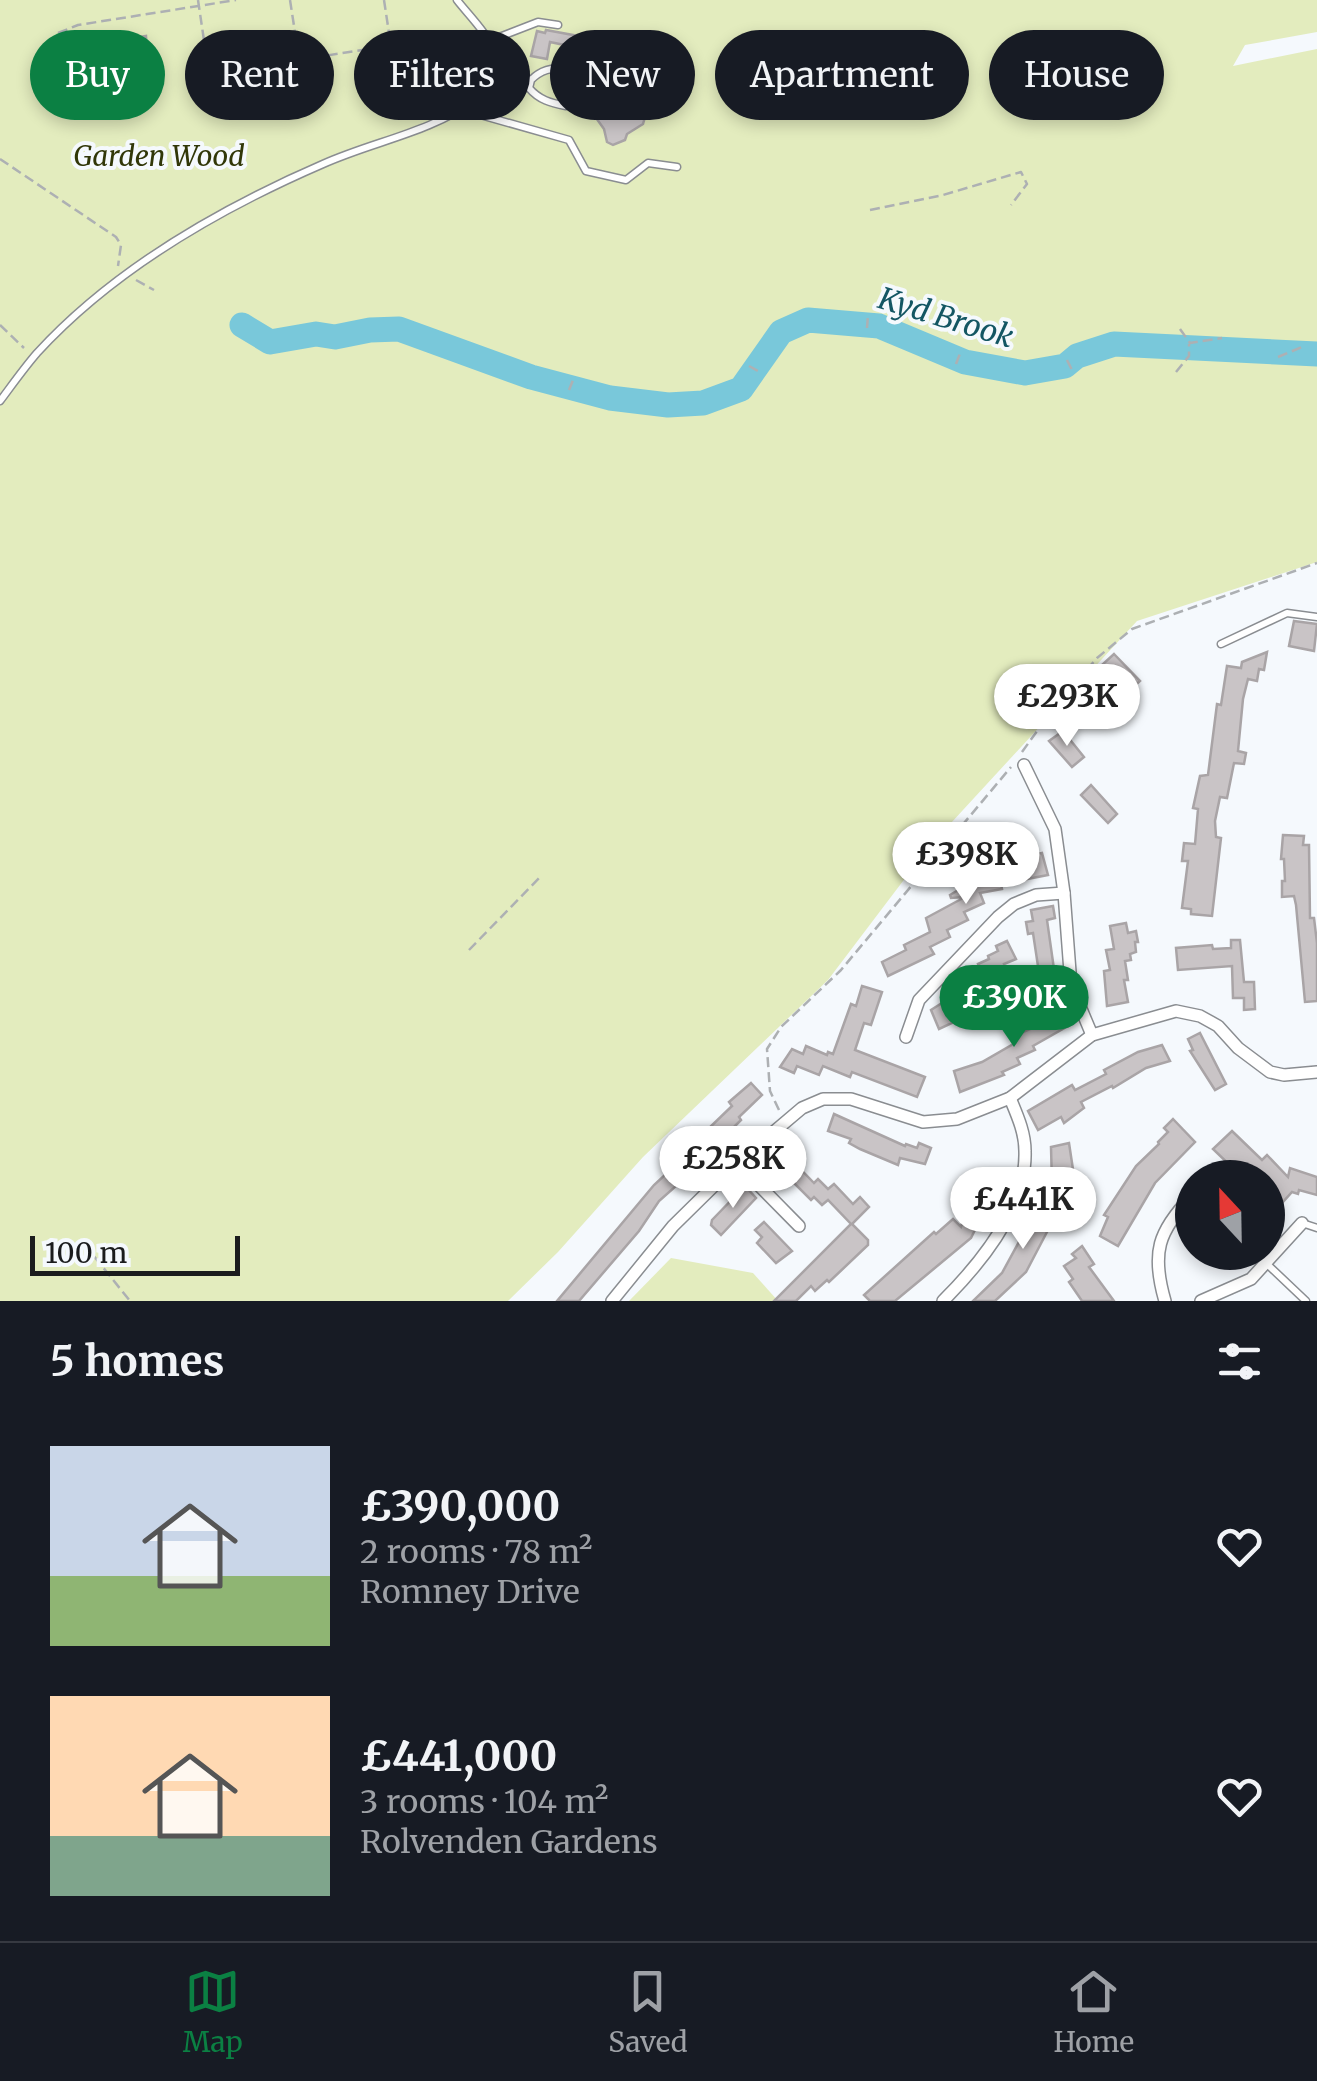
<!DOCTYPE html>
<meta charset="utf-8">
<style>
:root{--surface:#171b24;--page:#20242c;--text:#f1f3f6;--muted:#9ea1a6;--line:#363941;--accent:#0b8043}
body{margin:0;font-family:Merriweather,serif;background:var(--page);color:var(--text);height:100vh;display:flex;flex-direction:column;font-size:38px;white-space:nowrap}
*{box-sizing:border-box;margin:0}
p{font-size:32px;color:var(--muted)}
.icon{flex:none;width:55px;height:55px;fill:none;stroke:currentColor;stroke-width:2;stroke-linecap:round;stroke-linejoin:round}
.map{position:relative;height:1301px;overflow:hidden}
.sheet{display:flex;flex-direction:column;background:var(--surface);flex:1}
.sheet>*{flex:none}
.top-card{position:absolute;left:30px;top:30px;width:1258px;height:90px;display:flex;gap:20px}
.needle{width:65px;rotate:338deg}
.controls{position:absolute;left:1175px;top:1160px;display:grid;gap:20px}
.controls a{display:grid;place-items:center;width:110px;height:110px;border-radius:50%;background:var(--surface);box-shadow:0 5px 15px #0003;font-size:50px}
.scale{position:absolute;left:30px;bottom:25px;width:210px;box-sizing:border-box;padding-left:10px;border:5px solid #1b1c1d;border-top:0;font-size:28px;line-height:35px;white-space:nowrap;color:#1b1c1d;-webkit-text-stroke:8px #f5f9fd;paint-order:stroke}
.price{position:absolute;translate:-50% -85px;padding:0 22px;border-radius:35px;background:#fff;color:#222;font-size:32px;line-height:65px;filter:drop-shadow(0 2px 5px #0008)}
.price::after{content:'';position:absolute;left:50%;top:60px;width:30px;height:22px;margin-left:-15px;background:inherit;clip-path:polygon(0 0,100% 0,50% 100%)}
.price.current{background:var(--accent);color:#fff}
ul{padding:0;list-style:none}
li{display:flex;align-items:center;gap:30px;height:250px;padding:0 50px}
li span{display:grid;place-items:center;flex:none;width:280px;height:200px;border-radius:0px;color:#555}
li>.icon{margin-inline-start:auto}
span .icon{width:120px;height:120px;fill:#fffc;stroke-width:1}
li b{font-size:42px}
h2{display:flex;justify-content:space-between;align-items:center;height:120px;padding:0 50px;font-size:42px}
.tag{padding:0 35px;border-radius:45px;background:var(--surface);box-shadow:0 5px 15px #0003;font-size:35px;line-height:90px}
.tag.current{background:var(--accent);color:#fff}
.menu{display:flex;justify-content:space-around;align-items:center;height:140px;border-top:2px solid var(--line);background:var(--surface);font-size:28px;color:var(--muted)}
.menu a{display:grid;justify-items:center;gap:5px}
.menu .current{color:var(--accent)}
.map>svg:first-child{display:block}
.green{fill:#e3ecbe}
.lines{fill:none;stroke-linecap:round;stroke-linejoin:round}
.river{stroke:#79c8da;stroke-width:25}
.building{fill:#c9c4c6;stroke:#a9a4a6;stroke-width:2.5}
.lane-casing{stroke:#8a8d91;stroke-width:9}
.street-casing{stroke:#8a8d91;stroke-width:14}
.path{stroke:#adb0b3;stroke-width:2.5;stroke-dasharray:10 5;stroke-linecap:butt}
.lane{stroke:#fff;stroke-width:6}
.street{stroke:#fff;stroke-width:11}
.labels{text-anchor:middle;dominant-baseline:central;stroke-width:8;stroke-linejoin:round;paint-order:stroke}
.park-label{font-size:28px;font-style:italic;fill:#313708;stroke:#f5f9fd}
.water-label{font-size:30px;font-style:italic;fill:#135663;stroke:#f5f9fd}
</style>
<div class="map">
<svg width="1317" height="1301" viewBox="0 0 1317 1301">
<rect width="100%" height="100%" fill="#f5f9fd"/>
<g class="green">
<path d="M0,0h1317v32l-72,13 -12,21 84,-17v513l-180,59 -209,227 -100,132 -185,177 -85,95 -50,49h-508z"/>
<path d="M671,1258l82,15 25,28h-149z"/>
</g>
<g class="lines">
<path class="river" d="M242,325l28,17 46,-8 19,3 35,-7 29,-1 132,48 79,21 58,7 35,-2 38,-14 40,-57 27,-12 71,6 86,36 60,11 40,-7 12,-10 37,-12 203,10"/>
</g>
<g class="building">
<path d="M546,30l65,12 2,-8 70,14 -8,41 -21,-3 -11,38 -16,10 -2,6 -12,5 -6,-3 -3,-13 -10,-14 9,-41 -33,-11 4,-16 -24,-5 -3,17 -16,-3 6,-25 8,2z"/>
<path d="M146,36l2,37 -23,4 -7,-25h3l-2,-12z"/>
<path d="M1294,621l23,3 -3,27 -25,-5z"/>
<path d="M1267,652l-3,18 -5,-1 -2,12 -9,-2 -5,20 -5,52 8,2 -2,11 -10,-1 -7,35 -7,-1 -5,24 1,16 5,1 -9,78 -21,-2v-5l-9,-1 6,-47h-6l2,-18 11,1 3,-35 -5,-1 7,-32 8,-1 9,-71 4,1 6,-39 14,2 1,-6z"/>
<path d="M1114,654l26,27 -11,10 -26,-27z"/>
<path d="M1063,731l21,26 -12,10 -23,-26z"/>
<path d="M1091,785l26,29 -9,9 -27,-28z"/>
<path d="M1283,835l21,1 -1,9h6l1,73h4l3,25v58l-12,1 -9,-97 -2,-9 -12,1v-16h3l-1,-22h-3z"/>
<path d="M1042,853l6,22 -47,9 1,5 -22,4 4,10 -20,9 4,8 -21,10 3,7 -20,10 4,7 -46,22 -6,-14 24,-12 -2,-5 26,-13 -4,-14 39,-21 -14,1 -1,-3 33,-20 -1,-10z"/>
<path d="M1053,906l2,12 -8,2 9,63 -15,3 -8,-53 -5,1 -2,-12 7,-1 -2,-11z"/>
<path d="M1126,923l2,10 8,-2 2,11h-3l1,10 -6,2 1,6 -6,1 3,19h-4l4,22 -21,4 -3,-35 6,-1 -4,-20 8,-1 -4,-23z"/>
<path d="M1231,940h9l4,42h10l1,27 -11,1v-12h-11l-1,-32 -54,4 -2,-22 36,-3 1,4 18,-1z"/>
<path d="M1007,941l9,18 -12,5 2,5 -10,5 4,8 -22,10 1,4 -19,14 1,3 -11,6 2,4 -13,6 -8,-19 22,-14 -1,-3 10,-5 -2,-4 11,-6 -1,-4 10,-5 -2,-5 11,-5 -1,-3 10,-5 -2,-5z"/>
<path d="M862,986l20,6 -11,33 -7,-2 -9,27 70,27 -8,20 -65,-25 -2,5 -27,-11 -4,9 -22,-9 -3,7 -14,-6 12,-18 11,5 3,-8 21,9 1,-3 5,2 18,-50 5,2z"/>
<path d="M1068,1009l7,13 -42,24 2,4 -18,8 3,6 -18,8 2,3 -44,17 -6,-21 28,-9 33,-19 -3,-6 18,-8 -4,-12 18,-5 3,6z"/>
<path d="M1200,1033l26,51 -11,6 -25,-39 3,-1 -5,-11z"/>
<path d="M1162,1045l8,16 -24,7 -33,20 -1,-2 -31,16 3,6 -20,15 -3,-6 -23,13 -10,-19 44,-26 3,5 31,-16 -2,-4 34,-18z"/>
<path d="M751,1083l11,12 -23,22 2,3 -25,25 -3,8 -54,48 -20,30 -60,70h-22l97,-116 56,-52 -3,-3 25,-24 -3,-4z"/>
<path d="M834,1114l71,32 1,-2 11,4 2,-5 12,5 -6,16 -25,-6 -2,7 -38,-16 -11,-6 2,-4 -23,-8z"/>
<path d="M1173,1119l22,23 -40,41 -37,63 -18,-10 8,-19 -4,-2 32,-49 23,-22 -1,-2 10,-10 -4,-4z"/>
<path d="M1232,1131l30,29 5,-5 21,22 2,-9 27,9v18l-18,-5 -1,4 -6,-2 -18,20 -6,-5v-29h-15l-7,-7 -5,5 -28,-27z"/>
<path d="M1069,1143l5,33 -4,1 1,5 -19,3 -1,-38z"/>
<path d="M782,1150l32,33 4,-4 10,10 6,-5 19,20 7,-7 9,10 -17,17 16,16v5l-39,37 -2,-2 -12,11 -4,-5 -15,15h-22l77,-77 -23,-24 -6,5 -8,-8 -3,3 -28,-28 -5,4 -11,-11z"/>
<path d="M975,1183l19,8 -23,47 -76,63h-25l-6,-6 70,-63 2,2 17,-15 8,8z"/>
<path d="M745,1186l11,12 -35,37 -10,-10 1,-5z"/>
<path d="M1045,1194l13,17 -32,61 -31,29h-22l29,-28z"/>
<path d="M764,1222l28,29 -16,12 -19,-20 5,-6 -7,-7z"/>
<path d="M1082,1246l12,18 -5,3 25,34h-32l-13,-19 4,-3 -9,-13 12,-8 -4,-4z"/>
</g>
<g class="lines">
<g class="lane-casing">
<g id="lane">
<path d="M489,41l49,-19 20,3"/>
<path d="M391,45l39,-4 66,12"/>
<path d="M499,74l32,6c18,-19 51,-15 57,12l-22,14c-15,-3 -27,-6 -37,-18l2,-8"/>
<path d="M463,110l106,30 17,31 40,9 22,-17 29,4"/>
<path d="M0,401c12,-16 24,-33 37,-48 77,-84 182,-144 286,-189 54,-24 104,-30 154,-65 5,-4 14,-9 17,-14 20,-28 -22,-65 -37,-85"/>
<path d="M1221,644l66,-31 30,4"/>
<path d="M1302,1223l15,5"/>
<path d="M1267,1264l39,37"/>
</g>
</g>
<g class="street-casing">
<g id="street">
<path d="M1024,765l31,64 9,64 7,92 21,50"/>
<path d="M906,1037l13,-37 79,-83 16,-13 22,-9 28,-2"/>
<path d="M737,1163l62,63"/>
<path d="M612,1301l61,-75 64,-63 65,-55 21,-9h28l72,23 34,-3 53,-21 82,-63 84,-24 24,5 18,10 20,22 32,24 14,3 33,-3"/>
<path d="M943,1301c38,-38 84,-94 82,-150 0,-19 -8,-36 -15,-53"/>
<path d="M1165,1301c-14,-48 -7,-70 27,-105"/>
<path d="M1201,1301l50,-22 51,-56"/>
</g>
</g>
<g class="path">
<path d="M198,0l11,74 172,-27"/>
<path d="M290,0l9,58"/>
<path d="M384,0l5,33"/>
<path d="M58,33l20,-8 158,-25"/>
<path d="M0,159l116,78 5,8 -3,21"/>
<path d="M870,210l73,-15 78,-23 6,12 -16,21"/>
<path d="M136,280l18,10"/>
<path d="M0,325l24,23"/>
<path d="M867,328l1,-13"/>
<path d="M1180,329l10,14 32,-5"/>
<path d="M1278,357l24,-10"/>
<path d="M1067,360l6,12"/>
<path d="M956,364l5,-13"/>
<path d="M749,366l11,6"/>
<path d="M1176,372l13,-16v-12"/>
<path d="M569,390l4,-10"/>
<path d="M1022,752l31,-43 44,-51 35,-29 185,-66"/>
<path d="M469,950l73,-75"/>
<path d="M779,1110l-9,-19 -3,-42 14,-22 60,-57 170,-203"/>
<path d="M85,1245l45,56"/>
</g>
<use href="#lane" class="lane"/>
<use href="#street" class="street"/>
</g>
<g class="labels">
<g class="park-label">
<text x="159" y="156">Garden Wood</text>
</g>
<g class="water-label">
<text transform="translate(946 317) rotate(17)">Kyd Brook</text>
</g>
</g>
</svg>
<div class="controls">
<a><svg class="needle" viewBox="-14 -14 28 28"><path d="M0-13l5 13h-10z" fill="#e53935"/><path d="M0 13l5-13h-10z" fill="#9ea1a6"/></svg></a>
</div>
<div class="scale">100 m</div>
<b class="price" style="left:1067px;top:749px">£293K</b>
<b class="price" style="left:966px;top:907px">£398K</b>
<b class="price current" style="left:1014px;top:1050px">£390K</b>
<b class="price" style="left:733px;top:1211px">£258K</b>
<b class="price" style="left:1023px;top:1252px">£441K</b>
<div class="top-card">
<a class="tag current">Buy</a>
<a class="tag">Rent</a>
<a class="tag">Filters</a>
<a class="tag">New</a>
<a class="tag">Apartment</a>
<a class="tag">House</a>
</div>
</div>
<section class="sheet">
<h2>5 homes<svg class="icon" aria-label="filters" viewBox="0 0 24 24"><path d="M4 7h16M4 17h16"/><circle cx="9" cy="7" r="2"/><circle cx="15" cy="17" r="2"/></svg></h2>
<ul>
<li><span style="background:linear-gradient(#c9d6e8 65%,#8fb573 0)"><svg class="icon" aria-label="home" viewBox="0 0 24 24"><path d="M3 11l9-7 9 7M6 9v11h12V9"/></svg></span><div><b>£390,000</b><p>2 rooms · 78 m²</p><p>Romney Drive</p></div><svg class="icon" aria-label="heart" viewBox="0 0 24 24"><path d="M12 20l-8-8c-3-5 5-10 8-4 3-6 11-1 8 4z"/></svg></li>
<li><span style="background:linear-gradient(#ffd9b3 70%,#7fa58c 0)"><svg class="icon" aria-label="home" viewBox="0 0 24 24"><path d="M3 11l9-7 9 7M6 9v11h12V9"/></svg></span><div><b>£441,000</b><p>3 rooms · 104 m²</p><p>Rolvenden Gardens</p></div><svg class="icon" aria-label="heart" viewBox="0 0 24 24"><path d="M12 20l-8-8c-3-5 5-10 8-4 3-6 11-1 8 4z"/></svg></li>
</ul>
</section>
<nav class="menu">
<a class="current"><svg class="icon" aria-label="map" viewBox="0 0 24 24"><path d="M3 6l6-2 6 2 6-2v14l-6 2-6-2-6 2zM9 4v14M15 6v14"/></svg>Map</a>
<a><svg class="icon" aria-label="saved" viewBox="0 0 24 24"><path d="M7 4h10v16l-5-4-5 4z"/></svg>Saved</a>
<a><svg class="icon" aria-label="home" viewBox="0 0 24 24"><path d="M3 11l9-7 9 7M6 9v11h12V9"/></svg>Home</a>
</nav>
